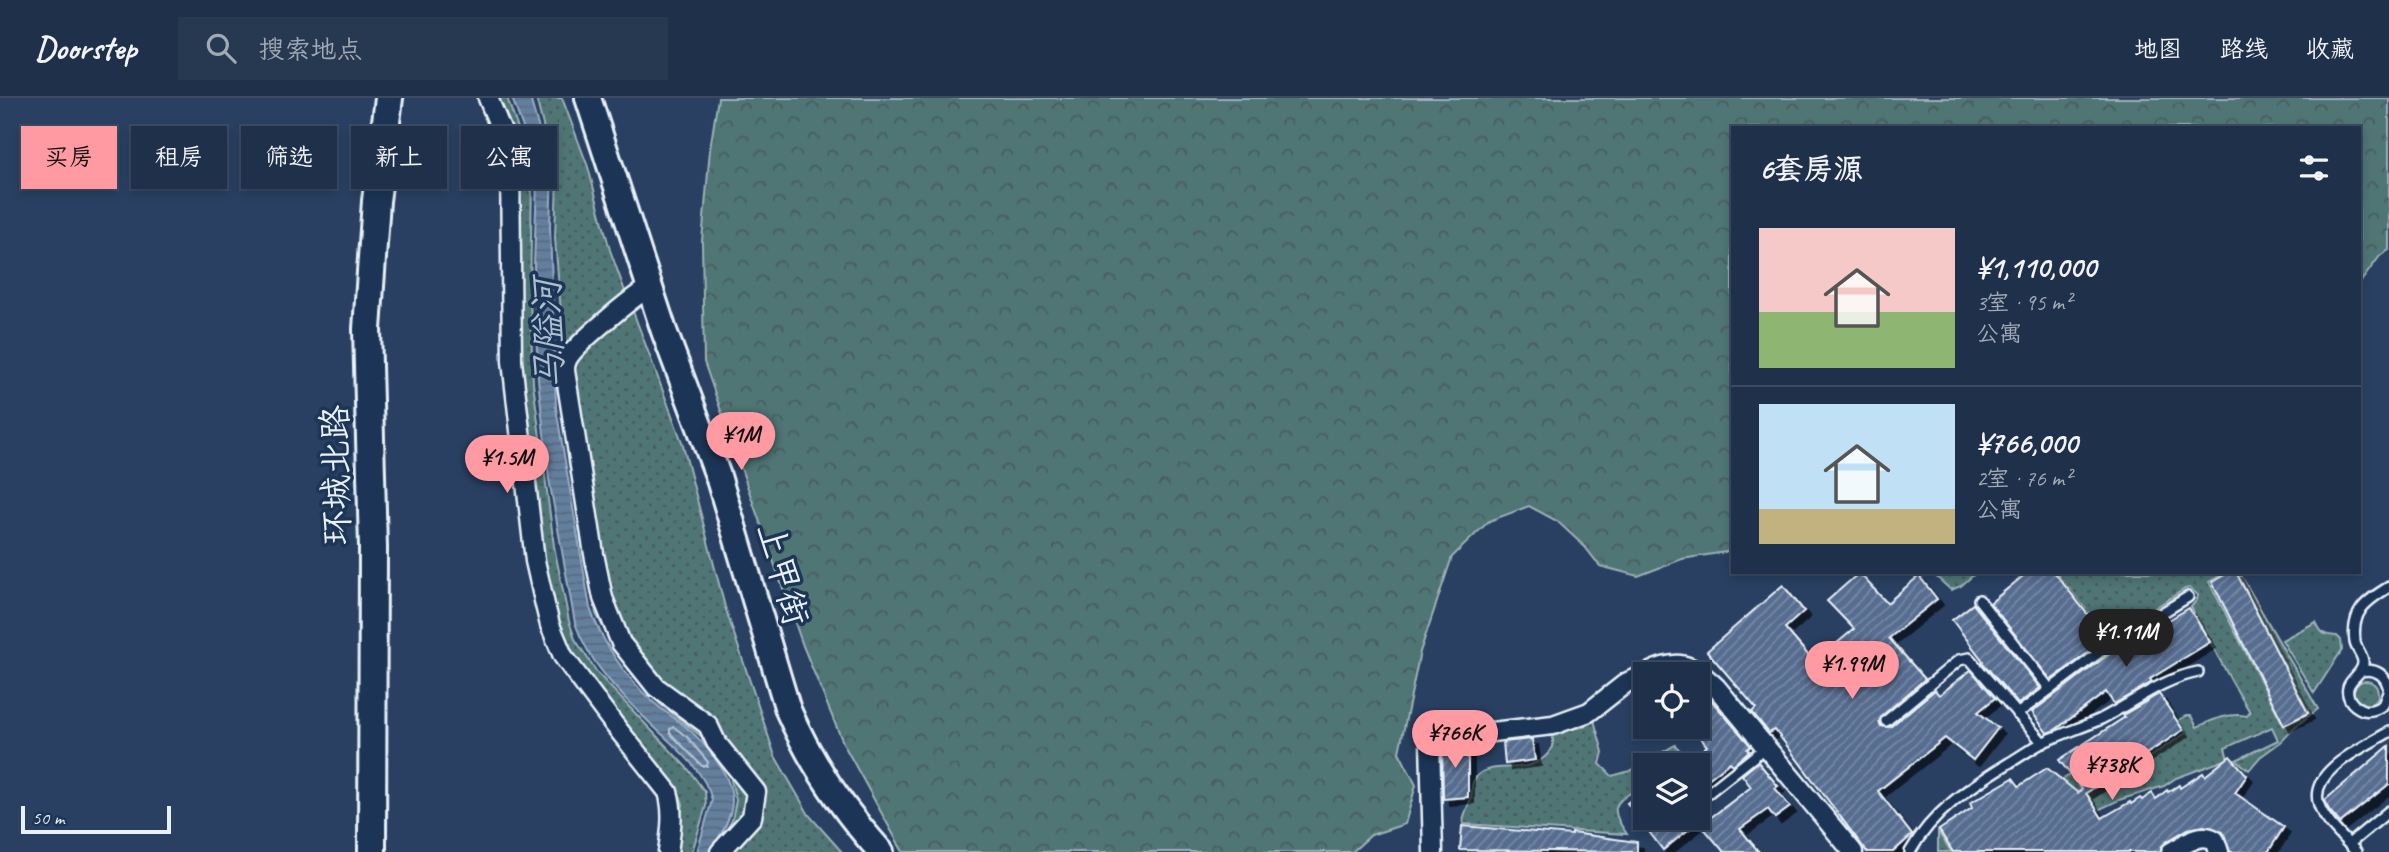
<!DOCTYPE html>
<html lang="zh">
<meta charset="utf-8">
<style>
:root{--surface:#1f304a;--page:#273851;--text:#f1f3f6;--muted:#a1a9b5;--line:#3c4b62;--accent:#ff9aa2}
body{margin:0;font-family:Caveat,"LXGW WenKai TC",sans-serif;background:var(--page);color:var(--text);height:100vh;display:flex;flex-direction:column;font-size:26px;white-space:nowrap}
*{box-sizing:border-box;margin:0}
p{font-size:23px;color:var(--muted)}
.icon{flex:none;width:38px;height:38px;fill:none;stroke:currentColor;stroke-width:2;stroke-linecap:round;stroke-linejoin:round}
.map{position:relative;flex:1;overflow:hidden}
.drawer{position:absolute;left:1731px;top:28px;width:630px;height:448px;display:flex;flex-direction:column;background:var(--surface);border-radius:0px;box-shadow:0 4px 10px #0003,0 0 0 2px var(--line)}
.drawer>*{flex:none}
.hud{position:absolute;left:21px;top:28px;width:665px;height:63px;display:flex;gap:14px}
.fabs{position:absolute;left:1633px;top:564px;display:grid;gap:14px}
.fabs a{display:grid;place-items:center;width:77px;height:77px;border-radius:0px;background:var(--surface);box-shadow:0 4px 10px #0003,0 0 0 2px var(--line);font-size:35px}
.scale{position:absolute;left:21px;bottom:18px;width:150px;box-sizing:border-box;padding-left:7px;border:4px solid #e8f1f8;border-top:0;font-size:19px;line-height:24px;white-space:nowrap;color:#e8f1f8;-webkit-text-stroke:5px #1d3557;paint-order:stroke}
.price{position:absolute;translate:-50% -60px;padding:0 16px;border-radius:24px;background:var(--accent);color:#111;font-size:23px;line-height:46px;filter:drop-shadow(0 2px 4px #0008)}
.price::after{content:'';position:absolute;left:50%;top:42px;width:21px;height:16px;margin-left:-10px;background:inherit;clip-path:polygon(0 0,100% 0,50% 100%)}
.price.current{background:#222;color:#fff}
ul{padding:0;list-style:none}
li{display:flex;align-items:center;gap:21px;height:175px;padding:0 28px}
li+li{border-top:2px solid var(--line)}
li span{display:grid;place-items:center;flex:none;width:196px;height:140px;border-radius:0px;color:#555}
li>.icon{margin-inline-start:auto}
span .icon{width:84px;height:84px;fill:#fffc;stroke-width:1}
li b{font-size:30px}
h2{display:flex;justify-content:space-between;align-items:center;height:84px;padding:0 28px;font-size:30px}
.pill{padding:0 24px;border-radius:0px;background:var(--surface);box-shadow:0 4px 10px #0003,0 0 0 2px var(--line);font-size:24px;line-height:63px}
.pill.current{background:var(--accent);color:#111}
header{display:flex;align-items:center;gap:42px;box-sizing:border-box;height:98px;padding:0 35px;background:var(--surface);border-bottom:2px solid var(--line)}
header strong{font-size:33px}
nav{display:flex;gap:38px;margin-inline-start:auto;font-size:24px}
.search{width:490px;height:63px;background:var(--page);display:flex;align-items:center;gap:18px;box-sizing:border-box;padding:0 24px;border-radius:0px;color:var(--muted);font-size:26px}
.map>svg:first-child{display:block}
.grass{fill:url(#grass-dots);stroke:#9cb2b6;stroke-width:2}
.forest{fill:url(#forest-crowns);stroke:#9cb2b6;stroke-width:2}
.water{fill:url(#water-rules);stroke:#99adc2;stroke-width:2}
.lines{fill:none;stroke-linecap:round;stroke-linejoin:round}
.shore{stroke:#b3c3d4;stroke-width:2}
.building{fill:url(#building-hatch);stroke:#e8f1f8;stroke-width:2;filter:url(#shadow)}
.lane-casing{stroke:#e8f1f8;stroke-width:14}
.street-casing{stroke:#e8f1f8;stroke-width:23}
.secondary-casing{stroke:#e8f1f8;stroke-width:30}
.primary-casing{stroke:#e8f1f8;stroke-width:32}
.lane{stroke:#1d3557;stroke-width:9}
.street{stroke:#1d3557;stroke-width:18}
.secondary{stroke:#1d3557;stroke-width:24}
.primary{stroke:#1d3557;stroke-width:26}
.labels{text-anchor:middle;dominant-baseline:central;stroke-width:7;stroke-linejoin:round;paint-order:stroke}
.street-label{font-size:35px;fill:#e8f1f8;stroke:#1d3557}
.water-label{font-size:37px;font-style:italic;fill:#adbed0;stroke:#1d3557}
</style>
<header>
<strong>Doorstep</strong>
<div class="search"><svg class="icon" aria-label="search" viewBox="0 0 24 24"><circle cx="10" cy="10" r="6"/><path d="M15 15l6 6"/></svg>搜索地点</div>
<nav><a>地图</a><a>路线</a><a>收藏</a></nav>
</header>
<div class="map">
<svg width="2389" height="754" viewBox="0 0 2389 754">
<defs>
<pattern id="grass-dots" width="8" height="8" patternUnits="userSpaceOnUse" patternTransform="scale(1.75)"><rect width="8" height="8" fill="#507475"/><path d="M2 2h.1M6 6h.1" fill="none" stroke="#4a5c5d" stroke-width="1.8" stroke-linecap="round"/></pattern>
<pattern id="forest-crowns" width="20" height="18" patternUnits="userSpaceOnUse" patternTransform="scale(1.75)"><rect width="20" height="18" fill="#507475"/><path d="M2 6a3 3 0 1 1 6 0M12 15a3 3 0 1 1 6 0" fill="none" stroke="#4a5c5d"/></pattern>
<pattern id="water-rules" width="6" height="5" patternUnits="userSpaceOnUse" patternTransform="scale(1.75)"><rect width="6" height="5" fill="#647f9e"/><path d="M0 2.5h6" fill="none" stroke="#58697c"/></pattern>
<pattern id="building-hatch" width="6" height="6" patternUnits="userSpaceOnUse" patternTransform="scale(1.75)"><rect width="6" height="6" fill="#576d90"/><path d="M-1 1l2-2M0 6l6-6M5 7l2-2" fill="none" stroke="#7789a6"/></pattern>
<filter id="shadow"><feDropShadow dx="6" dy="6" stdDeviation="0" flood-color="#0009"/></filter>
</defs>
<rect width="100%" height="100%" fill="#294062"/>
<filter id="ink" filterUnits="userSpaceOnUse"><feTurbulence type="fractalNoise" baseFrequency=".0143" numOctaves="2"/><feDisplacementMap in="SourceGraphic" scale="14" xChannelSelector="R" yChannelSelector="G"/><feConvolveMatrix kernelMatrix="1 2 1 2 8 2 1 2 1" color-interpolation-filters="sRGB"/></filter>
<g filter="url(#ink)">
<g class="grass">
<path d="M495,0h12l16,45 9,36 -2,117 3,87 21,163 15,75 6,18 23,35 90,95 17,23 1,14 -14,46h-16l7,-48 -5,-14 -104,-130 -15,-31 -10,-37 -31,-233 -2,-156 4,-31 -3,-14z"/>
<path d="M536,0h26l26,69 22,83 16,44 -59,61 44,272 93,99 43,56 4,25 -29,32 10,-19 4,-20 -7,-28 -27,-35 -42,-33 -31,-35 -10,-13 -23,-42 -38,-241 3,-60 -6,-75 2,-59z"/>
<path d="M631,208l51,136 43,165 50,149 34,59 33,37h-118l33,-64 -99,-103 -43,-62 -47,-260z"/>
<path d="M1931,474h46l-16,14 -10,4z"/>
<path d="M2056,474h170l-17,10 75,144 26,-13 -71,-141 79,137 -23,18 -13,14 -22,16 -11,13 -13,-10 42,-20 -6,-13 -47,21 3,11 -52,19 -12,8 -45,14 -23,11 -11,-21 -119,62h-28v-20l13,19 30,-20 -1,-3 112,-66 16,19 31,-20 1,2 46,-30 -7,-13 7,-4h5l6,11c16,-7 33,-15 50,-11l3,-4 -17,-28 -42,-77 6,-7 1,-5 -8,-7 -5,1 -77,48z"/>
<path d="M2316,524c6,13 8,13 21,14l4,4 1,10 -28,43 -32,-53z"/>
<circle cx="2366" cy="595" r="12"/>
<path d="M1594,622l9,32 -3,12 12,12 18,-5 45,-26 10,11 -13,9h-27v19c-26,17 -41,19 -18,50l-164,-10c0,-10 5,-17 8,-26 1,-6 0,-11 2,-16 13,-29 58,2 80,-35v-10l-9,-4 39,-6z"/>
</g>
<path class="forest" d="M718,0h1671v152l-9,6 -21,28v-156h-627v423l-50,8 -44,17 -38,-10 -15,-19 -28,-26 -28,-15 -40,15 -37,36 -32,95 -21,100 17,33 -11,39 -34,11 -19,17h-449l-59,-107 -41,-99 -99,-284 -2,-121 8,-92z"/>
<path class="water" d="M512,0h18l22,76 -2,52 6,182 34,200c12,34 35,69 62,93 11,10 23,17 34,26 19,16 44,45 46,71 1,20 -12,38 -22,54h-13l15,-52c-8,-31 -37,-53 -60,-75 -30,-29 -63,-61 -77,-102l-26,-144 -11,-100 -4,-114 3,-84 -8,-37z"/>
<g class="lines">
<path class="shore" d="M674,629l13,10 21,25 -1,4h-5l-32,-33v-4z"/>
</g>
<g class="building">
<path d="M2028,474h26l53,67 -56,41 -61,-77z"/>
<path d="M2230,474h6l72,141 -24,12 -72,-143z"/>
<path d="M1859,475l28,30 32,-27 18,23 -48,39 36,41 -43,37 -3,6 2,4 9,1 45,-37 4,5 32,-25 24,28 -17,14 20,16 -25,32 -28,-22 -67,53 34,44 -19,17h-26l-92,-122 -6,3 -17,-21 4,-4 -49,-57 76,-66 21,26 -19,17 29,34 40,-33 -27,-28z"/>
<path d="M1973,506l67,84 -22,16 -36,-42 1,-1 -31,-41z"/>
<path d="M2189,510l21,34 -60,37 2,3 -38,22 -8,-12 -51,38 -8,3 -15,-21 80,-60 5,-1z"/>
<path d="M2159,596l24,36 -97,63 16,25 28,-16 1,2 9,-6 2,2 10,-7 4,6 11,-9 1,2 11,-7 1,3 23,-15 2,3 25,-20 17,19 -12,18 49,34 -16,25h-38l-7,-20 -19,-6 -16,3 -22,13 -6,10h-207l-14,-22 33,-22 -2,-5 43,-25 6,8 28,-18 31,25 4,-4 -23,-29 66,-43 -2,-2z"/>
<path d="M1711,602l40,46 -4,3 2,2 -16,14 -3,-3 -32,25v-22h-15l24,-19 -9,-11v-24z"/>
<path d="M1532,641l3,21 -30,4 -2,-22z"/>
<path d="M1442,644l26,1v54l-25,2z"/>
<path d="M2389,648v38l-49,39 -11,-13 -4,-10z"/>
<path d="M1758,664l20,24 -3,2 15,19 -15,11 -7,-9 -28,20 19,23h-35l-23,-27 50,-38 -9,-12z"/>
<path d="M1645,692v27h59l-41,33 -36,-47z"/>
<path d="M1462,728l110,9v-2l65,9v10l-177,-2z"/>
</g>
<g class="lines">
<g class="lane-casing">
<g id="lane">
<path d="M2389,489c-23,14 -38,24 -34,55 1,7 8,13 8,20 1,15 -23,18 -13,38 3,5 8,8 13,10 8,2 14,-1 20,-5l6,-16"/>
<path d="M1979,502l71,89"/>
<path d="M2361,573c15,-3 26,4 28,20"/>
<path d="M2017,616l91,-68 80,-49"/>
<path d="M1886,623l73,-61 10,-2 74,85"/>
<path d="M1698,703l68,-54"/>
<path d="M2349,746l40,-33"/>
<path d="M1910,754c23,-41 60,-65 99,-89 12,-7 24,-16 37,-22 18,-8 37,-14 55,-22 33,-17 61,-40 97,-47"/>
<path d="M2356,754c-12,-14 -31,-30 -37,-47 -12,-34 47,-59 70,-73"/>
</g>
</g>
<g class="street-casing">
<g id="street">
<path d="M488,0l19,46 3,16 2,201 23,200 10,44 5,20 13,31 50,67 55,69c6,20 3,39 0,60"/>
<path d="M650,189c-15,8 -77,59 -83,73 -2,4 -2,8 -2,11l29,183 9,44 18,45 35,44 52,38 8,17 40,50 -4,25 -32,35"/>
<path d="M1646,576c32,-16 44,-11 70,13l137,165"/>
<path d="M1433,754l-3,-111 4,-11 49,3 70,-8 36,-13 37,-29 19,-9"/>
<path d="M2171,754c14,-7 28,-21 44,-12l4,12"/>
</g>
</g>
<g class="secondary-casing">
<path id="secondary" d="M588,0l76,233 54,145 70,234c23,53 54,99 93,142"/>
</g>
<g class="primary-casing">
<path id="primary" d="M372,754l1,-305 -6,-218 9,-128 13,-103"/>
</g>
<use href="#lane" class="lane"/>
<use href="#street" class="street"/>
<use href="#secondary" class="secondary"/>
<use href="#primary" class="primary"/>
</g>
</g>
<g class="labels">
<g class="street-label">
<text transform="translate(336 377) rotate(-91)">环城北路</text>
<text transform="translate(783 476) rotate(74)">上甲街</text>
</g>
<g class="water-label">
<text transform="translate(548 236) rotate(-92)">马隘河</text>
</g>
</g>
</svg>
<div class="fabs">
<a><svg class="icon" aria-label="locate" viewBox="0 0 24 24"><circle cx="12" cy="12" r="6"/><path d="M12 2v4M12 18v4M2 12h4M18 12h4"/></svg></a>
<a><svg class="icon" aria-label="layers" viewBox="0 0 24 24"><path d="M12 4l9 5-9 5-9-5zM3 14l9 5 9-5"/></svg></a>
</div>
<div class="scale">50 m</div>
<b class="price" style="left:741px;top:374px">¥1M</b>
<b class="price" style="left:507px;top:397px">¥1.5M</b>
<b class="price current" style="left:2126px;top:571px">¥1.11M</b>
<b class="price" style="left:1852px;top:603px">¥1.99M</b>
<b class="price" style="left:1455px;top:672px">¥766K</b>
<b class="price" style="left:2112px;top:704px">¥738K</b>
<div class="hud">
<a class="pill current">买房</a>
<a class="pill">租房</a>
<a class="pill">筛选</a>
<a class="pill">新上</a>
<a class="pill">公寓</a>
</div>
<section class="drawer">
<h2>6套房源<svg class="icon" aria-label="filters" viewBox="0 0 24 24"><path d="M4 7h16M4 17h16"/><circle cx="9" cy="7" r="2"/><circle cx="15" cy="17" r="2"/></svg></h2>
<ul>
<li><span style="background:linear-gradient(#f6c9c9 60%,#8fb573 0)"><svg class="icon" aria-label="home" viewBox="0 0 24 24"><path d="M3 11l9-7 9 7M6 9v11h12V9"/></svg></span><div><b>¥1,110,000</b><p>3室 · 95 m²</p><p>公寓</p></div></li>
<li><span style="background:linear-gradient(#bfe0f5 75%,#c2b280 0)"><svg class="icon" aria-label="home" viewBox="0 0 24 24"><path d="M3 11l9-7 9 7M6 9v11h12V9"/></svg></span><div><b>¥766,000</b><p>2室 · 76 m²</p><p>公寓</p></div></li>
</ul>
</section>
</div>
